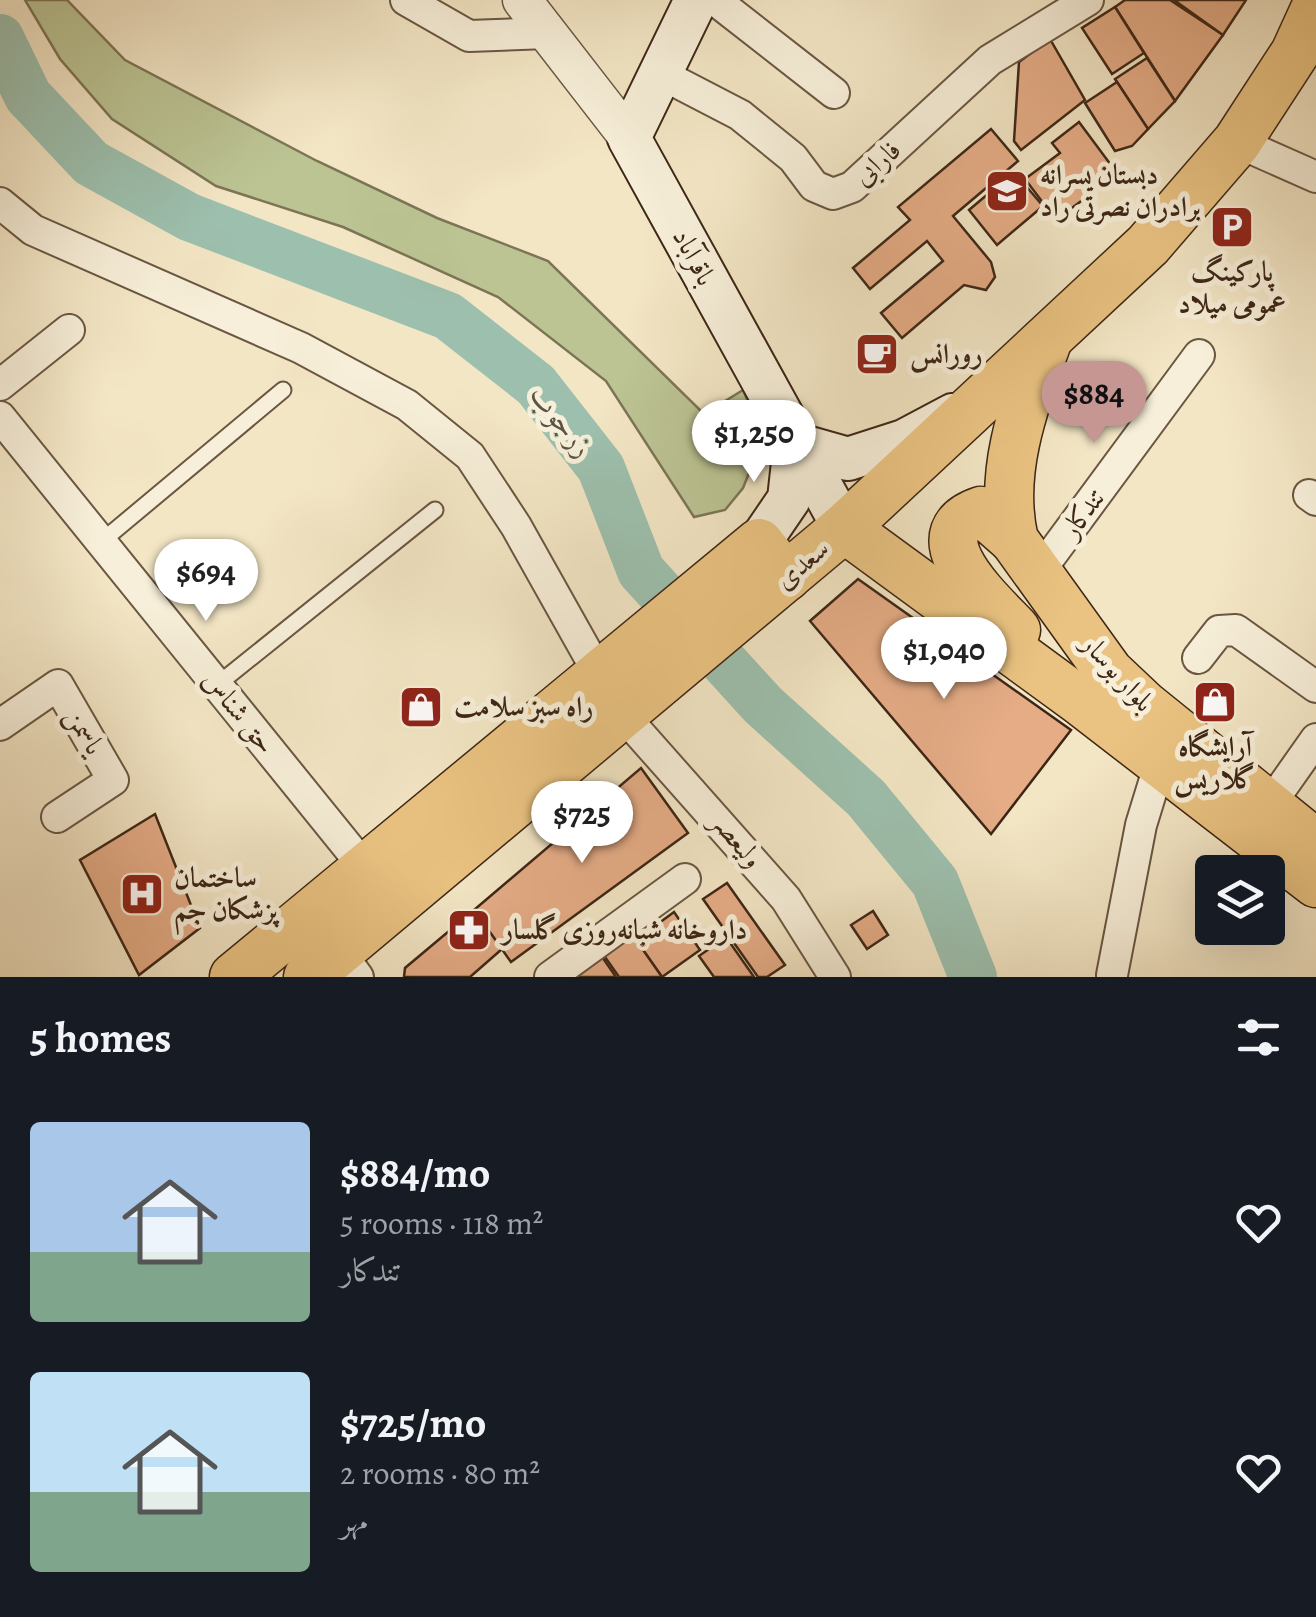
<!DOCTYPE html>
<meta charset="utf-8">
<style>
:root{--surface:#171b24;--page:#242831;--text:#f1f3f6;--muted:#9ea1a6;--accent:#c59692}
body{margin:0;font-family:Alegreya,Amiri,serif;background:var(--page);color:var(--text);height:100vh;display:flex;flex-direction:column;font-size:38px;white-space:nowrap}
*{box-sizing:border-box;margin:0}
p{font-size:32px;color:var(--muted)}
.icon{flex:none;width:55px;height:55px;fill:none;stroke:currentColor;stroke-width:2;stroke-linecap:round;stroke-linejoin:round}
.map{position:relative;height:977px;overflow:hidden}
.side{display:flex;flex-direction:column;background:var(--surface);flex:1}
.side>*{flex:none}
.tools{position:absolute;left:1195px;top:855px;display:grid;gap:20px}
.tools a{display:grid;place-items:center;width:90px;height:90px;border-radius:10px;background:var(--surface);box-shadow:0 10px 40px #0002;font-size:50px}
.price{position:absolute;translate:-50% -85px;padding:0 22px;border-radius:35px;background:#fff;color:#222;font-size:32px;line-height:65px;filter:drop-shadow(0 2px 5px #0008)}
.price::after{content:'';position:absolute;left:50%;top:60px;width:30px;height:22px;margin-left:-15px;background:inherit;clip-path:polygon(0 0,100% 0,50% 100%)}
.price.active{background:var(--accent);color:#111}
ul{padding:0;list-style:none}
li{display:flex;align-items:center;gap:30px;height:250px;padding:0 30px}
li span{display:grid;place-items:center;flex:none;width:280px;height:200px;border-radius:10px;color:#555}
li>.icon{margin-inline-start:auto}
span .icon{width:120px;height:120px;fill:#fffc;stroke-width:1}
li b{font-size:42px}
h2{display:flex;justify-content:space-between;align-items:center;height:120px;padding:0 30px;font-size:42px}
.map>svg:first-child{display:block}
.green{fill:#bcc494;stroke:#7c7555;stroke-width:2.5}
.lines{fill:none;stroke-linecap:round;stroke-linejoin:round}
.river{stroke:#9dc0ae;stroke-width:48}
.building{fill:#e5ac86;stroke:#3d2616;stroke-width:2.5}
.service-casing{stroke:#6a5642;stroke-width:19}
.minor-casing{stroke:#6a5642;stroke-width:34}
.tertiary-casing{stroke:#6a5642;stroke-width:41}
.secondary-casing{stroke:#3d2616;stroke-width:46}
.primary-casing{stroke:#3d2616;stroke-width:51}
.service{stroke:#f7efd9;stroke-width:15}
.minor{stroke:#f7efd9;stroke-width:30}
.tertiary{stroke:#f7efd9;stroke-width:38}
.secondary{stroke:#f7efd9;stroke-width:42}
.primary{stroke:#eac382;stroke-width:48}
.labels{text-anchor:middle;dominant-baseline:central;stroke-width:10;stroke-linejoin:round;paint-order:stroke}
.street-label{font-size:28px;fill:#3d2616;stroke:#f7efd9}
.poi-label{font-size:28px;font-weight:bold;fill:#3d2616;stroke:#f7efd9;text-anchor:start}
.water-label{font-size:30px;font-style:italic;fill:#5a5444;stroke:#f7efd9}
</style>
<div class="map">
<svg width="1316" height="977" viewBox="0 0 1316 977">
<rect width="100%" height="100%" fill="#f3e6c5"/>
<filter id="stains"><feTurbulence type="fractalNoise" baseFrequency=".002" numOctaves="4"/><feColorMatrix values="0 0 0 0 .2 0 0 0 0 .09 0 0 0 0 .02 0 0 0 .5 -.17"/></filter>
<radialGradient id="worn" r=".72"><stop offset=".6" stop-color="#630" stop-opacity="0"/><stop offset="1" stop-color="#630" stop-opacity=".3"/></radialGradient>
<path class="green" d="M25,0h42l58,60 192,101 120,57 111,43 156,153 39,-24 15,35 -3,33 -12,30 -18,22 -31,7 -88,-136 -108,-84 -155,-70 -127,-41 -104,-67 -52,-60z"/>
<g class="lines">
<path class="river" d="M0,38l28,58 63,67 98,54 259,99 88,69 65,83 40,103 122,134 103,93 69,84 38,95"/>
</g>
<g class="building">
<path d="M1125,0h45l53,35 -48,66 -60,-94z"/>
<path d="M1174,0h72l-23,35z"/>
<path d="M1115,7l29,46 -32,21 -30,-46z"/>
<path d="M1050,39l35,61 -64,50 -7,-9 5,-79z"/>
<path d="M1147,58l28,43 -27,28 -33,-50z"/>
<path d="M1117,82l31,47 -16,17 -17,5 -30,-48z"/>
<path d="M1079,122l32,43 -2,15 -53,40 -31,-41 35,-26 -8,-10z"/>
<path d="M991,129l27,32 -65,55 38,46 4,15 -9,13 -22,-5 -62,53 -21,-25 62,-52 -16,-20 -57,48 -17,-21 57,-48 -12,-13z"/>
<path d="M1014,172l29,34 -46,39 -28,-35z"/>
<path d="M858,579l213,151 -80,104 -181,-213z"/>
<path d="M641,768l47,65 -177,129 -37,-52z"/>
<path d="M155,814l45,114 -61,47 -59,-115z"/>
<path d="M727,883l58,82 -18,12h-9l-55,-78z"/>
<path d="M474,910l28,39 -32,28h-66l1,-9z"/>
<path d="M873,911l15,24 -21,14 -16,-24z"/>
<path d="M674,912l26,38 -38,27 -26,-37z"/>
<path d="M627,927l35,50h-43l-21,-30z"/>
<path d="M726,937l28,40h-40l-15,-21z"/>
<path d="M598,951l18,26h-44z"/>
</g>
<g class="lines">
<g class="service-casing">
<g id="service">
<path d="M101,542l182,-152"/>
<path d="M217,685l218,-175"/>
</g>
</g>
<g class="minor-casing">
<g id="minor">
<path d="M406,0l63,36 78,-3"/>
<path d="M715,0l119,93"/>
<path d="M661,74l79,41 53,43 21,28 19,8 19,-7 138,-127 98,-60"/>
<path d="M1237,142l79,35"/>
<path d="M0,203l33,27 268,118 106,57 63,51 46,70 83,148"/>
<path d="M0,385l69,-55"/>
<path d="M0,417l365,451"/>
<path d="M1309,495l7,5"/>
<path d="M1038,573l161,-218"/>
<path d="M1198,658l21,-27 17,-1 80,57"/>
<path d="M623,715l163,184 49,78"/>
<path d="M0,725l58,-40 55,95 -56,37"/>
<path d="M1268,807l48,-68"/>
<path d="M339,951l19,26"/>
<path d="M1112,975l29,-150 19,-62"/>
<path d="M550,977l135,-98"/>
</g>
</g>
<g class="tertiary-casing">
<path id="tertiary" d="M522,0l107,138"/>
</g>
<g class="secondary-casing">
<g id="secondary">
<path d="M696,0l-67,138 215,390"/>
<path d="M795,444l53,15 56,-18 49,-26"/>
<path d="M759,543l30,-44 6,-55"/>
</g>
</g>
<g class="primary-casing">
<g id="primary">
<path d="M1047,342c-23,63 -49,130 -33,198l95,132 35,33 172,139"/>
<path d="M844,528l239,175 233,180"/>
<path d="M1014,540l-33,-29c-68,23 8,90 35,119"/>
<path d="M234,977l525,-434 27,34"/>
<path d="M308,977l536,-449 304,-283 89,-103 58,-89 21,-46"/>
</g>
</g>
<use href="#service" class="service"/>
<use href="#minor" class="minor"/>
<use href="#tertiary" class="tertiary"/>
<use href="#secondary" class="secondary"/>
<use href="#primary" class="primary"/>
</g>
<defs>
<g id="school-square" transform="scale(2.25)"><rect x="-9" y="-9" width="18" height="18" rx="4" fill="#8f2418" stroke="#f7efd9"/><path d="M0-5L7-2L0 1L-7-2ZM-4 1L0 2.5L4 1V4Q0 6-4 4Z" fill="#fff"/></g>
<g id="parking-square" transform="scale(2.25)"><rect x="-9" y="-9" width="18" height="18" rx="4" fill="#8f2418" stroke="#f7efd9"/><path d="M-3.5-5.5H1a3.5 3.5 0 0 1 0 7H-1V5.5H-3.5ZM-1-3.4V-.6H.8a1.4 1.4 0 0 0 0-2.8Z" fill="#fff"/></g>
<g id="cafe-square" transform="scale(2.25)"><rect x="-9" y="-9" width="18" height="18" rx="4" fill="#8f2418" stroke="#f7efd9"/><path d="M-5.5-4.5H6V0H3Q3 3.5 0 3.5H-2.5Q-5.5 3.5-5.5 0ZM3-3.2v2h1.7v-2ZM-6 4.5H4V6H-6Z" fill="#fff"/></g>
<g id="shop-square" transform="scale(2.25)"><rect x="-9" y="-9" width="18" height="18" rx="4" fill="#8f2418" stroke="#f7efd9"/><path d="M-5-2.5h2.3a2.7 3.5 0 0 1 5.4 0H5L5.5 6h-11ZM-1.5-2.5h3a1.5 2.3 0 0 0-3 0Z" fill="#fff"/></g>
<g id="hospital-square" transform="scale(2.25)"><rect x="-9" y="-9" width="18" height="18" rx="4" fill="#8f2418" stroke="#f7efd9"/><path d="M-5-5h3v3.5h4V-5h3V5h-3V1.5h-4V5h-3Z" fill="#fff"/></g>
<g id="pharmacy-square" transform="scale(2.25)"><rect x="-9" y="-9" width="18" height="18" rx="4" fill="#8f2418" stroke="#f7efd9"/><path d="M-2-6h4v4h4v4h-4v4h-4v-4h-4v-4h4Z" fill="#fff"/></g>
</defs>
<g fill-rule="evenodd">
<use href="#school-square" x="1007" y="191"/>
<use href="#parking-square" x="1232" y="227"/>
<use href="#cafe-square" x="877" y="354"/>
<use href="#shop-square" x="1215" y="702"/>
<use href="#shop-square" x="421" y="707"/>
<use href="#hospital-square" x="142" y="894"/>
<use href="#pharmacy-square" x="469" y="930"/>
</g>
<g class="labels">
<g class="street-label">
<text transform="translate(877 163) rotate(-41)">فارابی</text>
<text transform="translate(694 257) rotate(62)">باقرآباد</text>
<text transform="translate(1083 513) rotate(-54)">تندکار</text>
<text transform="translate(802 564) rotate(-40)">سعدی</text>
<text transform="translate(1118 673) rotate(48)">بلوار بوسار</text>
<text transform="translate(239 712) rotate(51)">حق شناس</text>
<text transform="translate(85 731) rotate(60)">یاسمن</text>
<text transform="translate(737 840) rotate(50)">ولیعصر</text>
</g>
<g class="poi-label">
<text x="1040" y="175">دبستان پسرانه<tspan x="1040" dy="32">برادران نصرتی راد</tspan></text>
<text x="1232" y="272" text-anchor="middle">پارکینگ<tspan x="1232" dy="32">عمومی میلاد</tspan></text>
<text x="910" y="354">رورانس</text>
<text x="454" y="707">راه سبز سلامت</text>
<text x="1215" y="747" text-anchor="middle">آرایشگاه<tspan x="1215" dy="32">گلاریس</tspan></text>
<text x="174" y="878">ساختمان<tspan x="174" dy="32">پزشکان جم</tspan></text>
<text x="502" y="930">داروخانه شبانه‌روزی گلسار</text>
</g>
<g class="water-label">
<text transform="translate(562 421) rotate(51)">زرجوب</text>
</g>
</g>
<rect width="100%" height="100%" filter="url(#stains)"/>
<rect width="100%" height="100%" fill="url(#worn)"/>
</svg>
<div class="tools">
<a><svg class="icon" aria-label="layers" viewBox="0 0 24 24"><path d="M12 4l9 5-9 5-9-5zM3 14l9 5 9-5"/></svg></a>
</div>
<b class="price active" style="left:1094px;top:446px">$884</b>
<b class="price" style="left:754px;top:485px">$1,250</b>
<b class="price" style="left:206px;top:624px">$694</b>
<b class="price" style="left:944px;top:702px">$1,040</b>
<b class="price" style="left:582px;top:866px">$725</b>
</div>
<section class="side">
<h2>5 homes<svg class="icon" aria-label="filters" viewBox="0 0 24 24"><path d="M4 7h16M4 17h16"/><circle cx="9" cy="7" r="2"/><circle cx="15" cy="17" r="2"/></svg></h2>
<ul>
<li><span style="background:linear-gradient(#a9c7e8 65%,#7fa58c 0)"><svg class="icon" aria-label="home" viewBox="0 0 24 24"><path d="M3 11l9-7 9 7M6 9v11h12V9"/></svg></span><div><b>$884/mo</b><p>5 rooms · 118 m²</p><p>تندکار</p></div><svg class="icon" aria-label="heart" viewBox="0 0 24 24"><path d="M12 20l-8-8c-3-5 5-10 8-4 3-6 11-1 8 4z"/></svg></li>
<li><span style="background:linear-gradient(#bfe0f5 60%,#7fa58c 0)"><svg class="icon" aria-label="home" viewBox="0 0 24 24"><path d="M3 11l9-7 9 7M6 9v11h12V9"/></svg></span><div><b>$725/mo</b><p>2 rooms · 80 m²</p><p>مهر</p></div><svg class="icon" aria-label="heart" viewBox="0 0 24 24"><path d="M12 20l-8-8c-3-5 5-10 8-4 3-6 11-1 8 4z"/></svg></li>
</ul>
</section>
